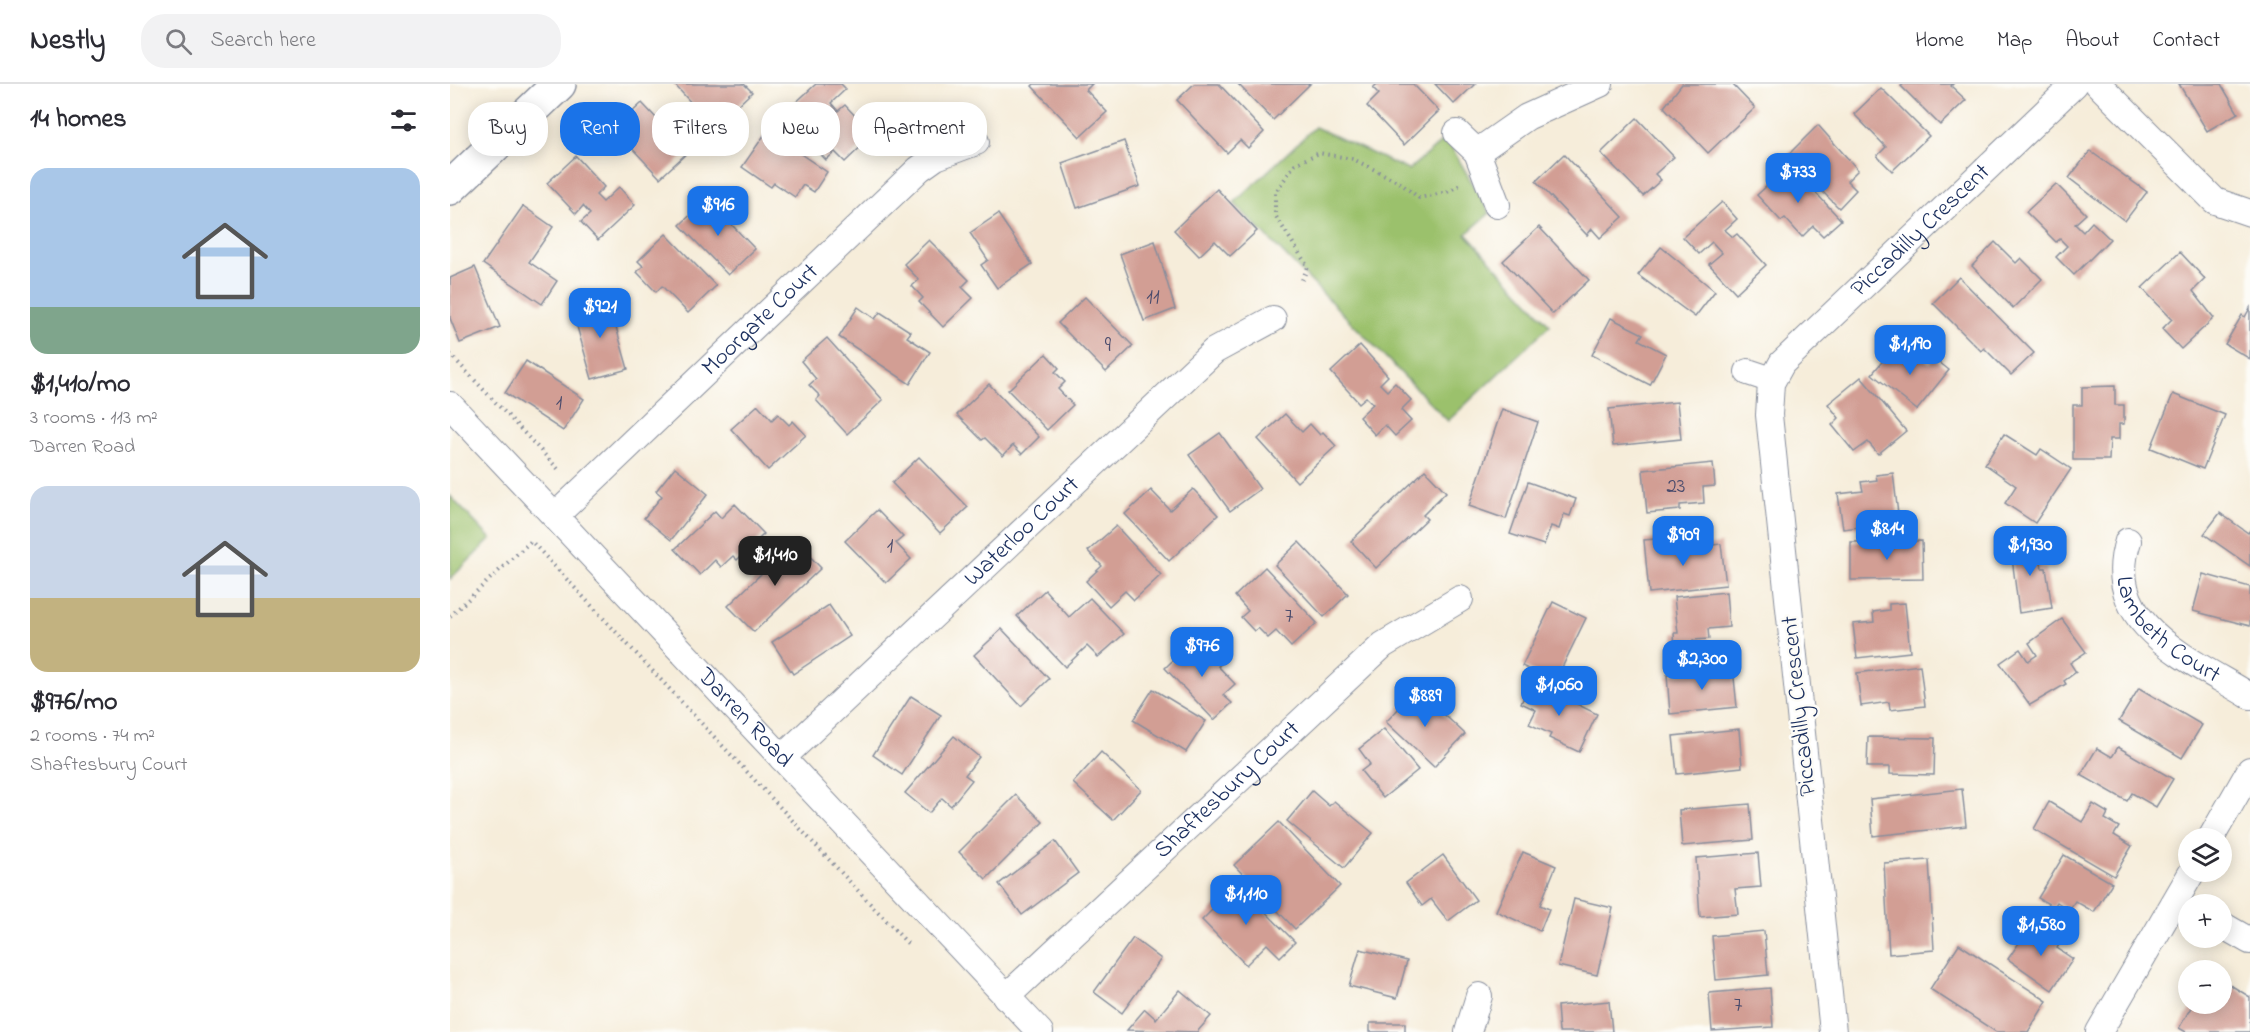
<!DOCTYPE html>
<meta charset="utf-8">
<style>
:root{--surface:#fff;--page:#f2f2f3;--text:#2b2b33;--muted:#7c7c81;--line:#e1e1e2;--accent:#1a73e8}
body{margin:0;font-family:"Indie Flower",sans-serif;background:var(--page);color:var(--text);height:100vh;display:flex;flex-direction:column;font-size:22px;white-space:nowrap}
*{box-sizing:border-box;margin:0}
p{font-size:20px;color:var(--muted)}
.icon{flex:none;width:33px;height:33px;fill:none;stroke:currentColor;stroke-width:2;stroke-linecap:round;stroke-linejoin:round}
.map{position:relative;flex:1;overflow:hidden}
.sheet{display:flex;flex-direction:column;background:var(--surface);width:450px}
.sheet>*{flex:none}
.guide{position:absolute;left:18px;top:18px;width:570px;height:54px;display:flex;gap:12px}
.buttons{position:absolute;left:1728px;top:744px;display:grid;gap:12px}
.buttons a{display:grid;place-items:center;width:54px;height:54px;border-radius:50%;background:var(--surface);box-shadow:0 3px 15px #0003;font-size:30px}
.price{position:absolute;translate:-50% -51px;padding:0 14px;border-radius:12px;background:var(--accent);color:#fff;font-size:20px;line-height:39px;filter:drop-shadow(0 2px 3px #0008)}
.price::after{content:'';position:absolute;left:50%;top:36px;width:18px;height:14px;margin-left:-9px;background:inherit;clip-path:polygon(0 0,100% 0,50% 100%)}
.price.current{background:#222;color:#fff}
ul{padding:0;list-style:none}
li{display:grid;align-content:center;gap:12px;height:318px;padding:0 30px}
li span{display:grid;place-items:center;height:186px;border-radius:18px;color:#555}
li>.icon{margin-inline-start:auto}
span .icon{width:108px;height:108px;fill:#fffc;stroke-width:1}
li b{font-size:26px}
h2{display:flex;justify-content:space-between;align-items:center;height:72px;padding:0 30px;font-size:26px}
.chip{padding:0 21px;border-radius:24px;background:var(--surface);box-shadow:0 3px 15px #0003;font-size:21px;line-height:54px}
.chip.current{background:var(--accent);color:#fff}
header{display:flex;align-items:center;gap:36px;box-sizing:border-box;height:84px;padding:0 30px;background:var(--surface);border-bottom:2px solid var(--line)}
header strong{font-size:28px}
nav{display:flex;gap:33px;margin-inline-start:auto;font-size:21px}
.search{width:420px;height:54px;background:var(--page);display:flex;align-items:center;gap:15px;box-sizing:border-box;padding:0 21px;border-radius:24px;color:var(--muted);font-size:22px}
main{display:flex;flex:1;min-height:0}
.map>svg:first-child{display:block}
.green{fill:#9bc16c;stroke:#5b7865;stroke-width:1.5}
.building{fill:#d29e94}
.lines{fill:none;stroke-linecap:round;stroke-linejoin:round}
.street-casing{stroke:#888e9c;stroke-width:28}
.secondary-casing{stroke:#888e9c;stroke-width:36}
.path{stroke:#888e9c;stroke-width:4;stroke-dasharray:1.5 4.5;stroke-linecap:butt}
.street{stroke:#fff;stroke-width:26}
.secondary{stroke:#fff;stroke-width:33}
.labels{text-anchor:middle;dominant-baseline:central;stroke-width:5;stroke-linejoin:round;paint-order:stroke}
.number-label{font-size:21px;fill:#494b6c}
.street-label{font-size:24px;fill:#1b2f5e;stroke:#fdfcf7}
</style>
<header>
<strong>Nestly</strong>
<div class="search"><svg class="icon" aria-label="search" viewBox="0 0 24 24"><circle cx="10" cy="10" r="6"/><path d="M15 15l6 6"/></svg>Search here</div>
<nav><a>Home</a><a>Map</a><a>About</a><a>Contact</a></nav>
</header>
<main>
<section class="sheet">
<h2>14 homes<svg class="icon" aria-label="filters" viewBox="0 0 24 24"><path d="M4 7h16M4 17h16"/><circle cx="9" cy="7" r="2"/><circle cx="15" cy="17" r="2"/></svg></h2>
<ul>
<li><span style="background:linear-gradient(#a9c7e8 75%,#7fa58c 0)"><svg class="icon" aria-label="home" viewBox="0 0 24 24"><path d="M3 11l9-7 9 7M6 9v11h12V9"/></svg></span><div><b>$1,410/mo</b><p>3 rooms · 113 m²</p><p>Darren Road</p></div></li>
<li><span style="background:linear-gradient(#c9d6e8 60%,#c2b280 0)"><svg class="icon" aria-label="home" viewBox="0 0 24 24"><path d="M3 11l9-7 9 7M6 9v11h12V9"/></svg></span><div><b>$976/mo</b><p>2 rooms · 74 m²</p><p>Shaftesbury Court</p></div></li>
</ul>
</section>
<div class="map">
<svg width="1800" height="948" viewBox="0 0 1800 948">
<rect width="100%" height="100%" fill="#fdfcf7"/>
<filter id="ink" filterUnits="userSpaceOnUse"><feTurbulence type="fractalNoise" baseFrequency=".0167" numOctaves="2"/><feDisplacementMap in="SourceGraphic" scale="12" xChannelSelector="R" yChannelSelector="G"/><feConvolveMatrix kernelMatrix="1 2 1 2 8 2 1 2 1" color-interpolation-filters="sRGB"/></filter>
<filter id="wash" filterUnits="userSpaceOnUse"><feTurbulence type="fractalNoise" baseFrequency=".008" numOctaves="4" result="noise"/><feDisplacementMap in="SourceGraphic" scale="24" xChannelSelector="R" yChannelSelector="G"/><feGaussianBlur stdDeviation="1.35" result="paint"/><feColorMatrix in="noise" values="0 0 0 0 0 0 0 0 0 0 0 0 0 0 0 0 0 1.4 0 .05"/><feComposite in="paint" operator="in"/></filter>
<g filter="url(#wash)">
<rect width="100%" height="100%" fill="#f6edda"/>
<g class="green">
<path d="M865,43l93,43 38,-32 44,75 -24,21 84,91 -102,96 -214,-218z"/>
<path d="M0,412l41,43 -41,40z"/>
</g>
<g id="blocks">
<g class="building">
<path d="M224,0h70l8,8 -38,36z"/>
<path d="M366,0h25l5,5 -15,14 7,8 7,-6 28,30 -28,27 -10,-10 -9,8 -19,-20 17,-16 -7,-8 -8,8 -17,-18z"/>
<path d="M584,0h58l-6,6 21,22 -27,25 -48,-51z"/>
<path d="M744,0h25l45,48 -16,16 -8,-8 -13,13 -50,-53z"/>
<path d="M788,0h72l-37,36z"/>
<path d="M927,0h36l26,27 -35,34 -37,-39 12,-12 -6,-6z"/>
<path d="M985,0h40l-21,20z"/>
<path d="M1232,0h50l23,24 -47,45 -44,-46z"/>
<path d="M1454,0h49l-2,2 15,14 -26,25 -39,-39z"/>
<path d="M1729,0h42l17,29 -31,18z"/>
<path d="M1431,4l48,48 -37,35 -15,-15 9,-9 -32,-33z"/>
<path d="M192,19l46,49 -28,26 -46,-49z"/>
<path d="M1187,34l37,39 -19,17 6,6 -18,16 -42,-43z"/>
<path d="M1368,41l40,45 -11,11 9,9 -17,18 -52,-52z"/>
<path d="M317,47l60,41 -13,20 -11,-7 -8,12 -21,-14 -3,4 -29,-20z"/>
<path d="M674,57l16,45 -63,22 -15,-45z"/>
<path d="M1640,67l57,41 -22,29 -56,-43z"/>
<path d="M1114,70l59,63 -23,21 -8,-9 -5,6 -51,-54z"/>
<path d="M126,72l28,31 -8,8 7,7 16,-15 16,18 -37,35 -17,-18 9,-8 -7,-8 -7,8 -29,-31z"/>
<path d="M1340,81l51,55 -18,16 -10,-10 -11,11 -17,-19 -4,3 -24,-26z"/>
<path d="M1606,100l30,30 -11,10 8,8 9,-10 18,17 -36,36 -18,-18 11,-11 -7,-7 -4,3 -30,-30z"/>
<path d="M767,105l40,42 -27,25 -15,-15 -16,15 -25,-26z"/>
<path d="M257,115l48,50 -27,26 -48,-50z"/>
<path d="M1272,118l15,17 -12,11 8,7 4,-3 29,31 -30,28 -27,-29 13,-11 -10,-11 -13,12 -16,-17z"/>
<path d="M73,122l30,21 -24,35 28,19 -15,23 -59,-40z"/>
<path d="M548,130l34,50 -35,24 -16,-23 7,-5 -18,-27z"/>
<path d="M1089,143l50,53 -36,34 -50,-53z"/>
<path d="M216,150l50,52 -28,27 -26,-27 -6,6 -19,-20 6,-6 -5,-5z"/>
<path d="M479,156l40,40 -7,7 11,11 -30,29 -24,-25 4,-4 -11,-12 7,-6 -15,-16z"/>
<path d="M705,157l20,68 -31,12 -24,-67z"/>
<path d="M1545,158l21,21 5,-5 21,21 -29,29 -41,-42z"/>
<path d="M1211,163l54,44 -20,26 -57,-42z"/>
<path d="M1730,168l25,27 -12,12 21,27 -33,31 -19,-20 10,-10 -30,-31z"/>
<path d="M25,183l25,60 -40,16 -10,-25v-40z"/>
<path d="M1509,193l75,76 -23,22 -27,-27 -3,3 -48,-48z"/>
<path d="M635,213l48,49 -27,26 -48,-49z"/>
<path d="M158,215l20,70 -36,10 -20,-70z"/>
<path d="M408,223l17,12 5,-7 31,20 -4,5 23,15 -20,32 -71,-47z"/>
<path d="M1800,224v51l-25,-15 17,-29 3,2z"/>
<path d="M1161,234l32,16 -4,6 27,14 -16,31 -58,-30z"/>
<path d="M377,254l56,62 -36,34 -31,-34 4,-4 -11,-11 7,-6 -15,-18z"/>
<path d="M910,261l28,31 -8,8 7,7 8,-8 16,17 -10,10 10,11 -16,15 -10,-11 -10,10 -16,-18 14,-13 -7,-7 -7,6 -28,-31z"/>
<path d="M1445,262l17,15 6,-7 12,9 4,-5 15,12 -32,40 -45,-36z"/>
<path d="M596,270l13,14 -4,4 10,10 -7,7 15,16 -26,25 -39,-40z"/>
<path d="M76,277l58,38 -21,32 -58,-38z"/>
<path d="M1411,293l45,54 -28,23 -10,-12 -14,10 -22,-27 7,-7 -11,-14z"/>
<path d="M539,300l50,53 -17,17 -9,-9 -10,11 -18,-18 -3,2 -25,-25z"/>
<path d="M1665,302v19h9v19h-5v15h-9l-1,21h-36v-55h9v-18z"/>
<path d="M1723,310l52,21 -22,54 -52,-21z"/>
<path d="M1227,318l4,37 -68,7 -4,-37z"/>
<path d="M308,321l14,15 6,-6 11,11 4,-4 13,14 -38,35 -37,-41z"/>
<path d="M1052,325l36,13 -32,97 -37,-13z"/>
<path d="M835,330l17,18 8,-8 10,11 3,-3 13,14 -39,36 -39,-43z"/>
<path d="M770,349l40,56 -30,22 -41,-56z"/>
<path d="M1554,350l33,21 4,-6 30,20 -36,54 -30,-20 11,-17 -31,-22z"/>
<path d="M469,373l49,50 -28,26 -48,-50z"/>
<path d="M1263,379l2,23 -12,1 1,16 -24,2v5l-33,3 -4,-43z"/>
<path d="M225,383l33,27 -37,46 -27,-22 18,-22 -6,-5z"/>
<path d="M975,386l21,22 -23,23 4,4 -51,49 -25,-27z"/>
<path d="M1443,389l6,49 -56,7 -5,-35 25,-3 -2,-9 16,-2 -1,-5z"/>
<path d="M1078,398l48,17 -6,17 -6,-2 -5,15 -8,-3 -7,19 -34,-11z"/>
<path d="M743,405l25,26 -49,46 -44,-47 26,-24 19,20z"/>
<path d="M285,420l29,30 -27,26 -4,-4 -12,11 -6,-7 -15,15 -25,-26 40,-38 6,7z"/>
<path d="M427,426l26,27 -7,6 15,16 -25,24 -41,-42z"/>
<path d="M1770,429l28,20 2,-3v36l-46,-32z"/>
<path d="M666,442l45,49 -27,25 -9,-9 -16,15 -23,-25 16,-15 -14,-15z"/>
<path d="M1217,454l1,12 53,-6 5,41 -77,8 -5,-53z"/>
<path d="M1587,454l5,30h4l6,40 -33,5 -9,-71z"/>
<path d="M345,457l26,27 -67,64 -26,-26z"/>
<path d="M1472,457l1,38 -72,1v-38z"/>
<path d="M849,458l49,52 -24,23 -49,-52z"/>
<path d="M815,483l52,56 -26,24 -15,-16 -8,7 -10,-10 -4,3 -13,-14 7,-6 -13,-15z"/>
<path d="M1753,490l47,13v39l-57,-15z"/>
<path d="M595,506l24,27 21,-19 34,36 -26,23 -11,-11 -22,21 -48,-51z"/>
<path d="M1276,508l3,35 -21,2 1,10 -16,1v6l-18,2 -1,-15h4l-4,-36z"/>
<path d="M1103,518l33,16 -31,64 -33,-16z"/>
<path d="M1455,519l5,49 -53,6 -4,-34 21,-2 -1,-10 16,-2v-6z"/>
<path d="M379,521l21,31 -57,38 -21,-32z"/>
<path d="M1612,535l24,33 -16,11 6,9 -12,9 2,3 -36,21 -30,-42 20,-14 8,12 9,-6 -8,-12z"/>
<path d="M552,545l47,50 -28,27 -47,-51z"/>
<path d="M747,553l25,26 -4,3 17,18 -12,11 9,8 -18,17 -49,-52z"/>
<path d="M1470,581l5,41 -35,4 -1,-8 -28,4 -4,-33z"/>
<path d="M1283,584l4,39 -67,7 -3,-39z"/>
<path d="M1082,598l65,32 -18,38 -30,-14 2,-4 -22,-10 7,-14 -15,-7z"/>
<path d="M1689,604l63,37 -20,33 -63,-37z"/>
<path d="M703,605l53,32 -20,31 -53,-32z"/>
<path d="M967,605l48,45 -31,33 -48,-45z"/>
<path d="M461,612l30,19 -39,60 -29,-20z"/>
<path d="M934,645l34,41 -35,28 -22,-27 9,-7 -11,-15z"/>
<path d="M1289,645l3,38 -65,7 -4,-38z"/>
<path d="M504,652l25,21 -14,18 7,5 -21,26 -9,-8 -13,15 -24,-20z"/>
<path d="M1418,653l67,1 -1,37 -44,-1v-7h-23z"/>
<path d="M1668,663l55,32 -17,28 -24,-14 -5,8 -46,-26 16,-27 15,9z"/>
<path d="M651,668l40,38 -28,30 -40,-37z"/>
<path d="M1512,705l4,37 -93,10 -3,-37z"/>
<path d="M862,707l17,15 5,-5 39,32 -29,35 -57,-47z"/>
<path d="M566,711l27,27 -57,57 -27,-27z"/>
<path d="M1599,718l33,20 11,-18 15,9 -3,6 14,8 -5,8 18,11 -18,30 -80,-47z"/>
<path d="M1300,720l3,36 -71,6 -3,-36z"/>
<path d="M829,738l61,64 -45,43 -61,-64z"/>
<path d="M605,757l23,32 -56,42 -23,-31z"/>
<path d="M1073,768l33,14 -16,39 9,4 -9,22 -44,-20z"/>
<path d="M1308,769l3,34 -26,2 3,25 -38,3 -4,-59z"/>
<path d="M993,771l33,45 -28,21 -17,-22 -9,7 -16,-23z"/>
<path d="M1614,771l48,28 -18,29 -19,-11 -6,9 -12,-8 -3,5 -16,-9z"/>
<path d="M1479,776l5,90 -45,4 -5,-91z"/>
<path d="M788,800l57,58 -15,15 -13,-13 -21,21 -44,-45z"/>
<path d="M1124,815l39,9 -16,67 -39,-9z"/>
<path d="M1582,840l28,19 -3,5 16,11 -21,31 -44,-31z"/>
<path d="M1314,847l4,44 -52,5 -4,-44z"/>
<path d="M683,854l28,21 -39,54 -28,-21z"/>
<path d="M1509,860l88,57 -19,31h-32l-66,-43z"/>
<path d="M910,865l47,12 -10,37 -48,-12z"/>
<path d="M1772,896l28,17v35h-64l-7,-4 14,-24h29z"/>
<path d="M1320,904l3,39 -61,4 -3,-38z"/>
<path d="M730,906l31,26 -14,16 -70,-2 18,-21 11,10z"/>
<path d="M1159,917l3,31h-53l-2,-26z"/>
<rect x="920" y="939" width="35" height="9"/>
</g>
</g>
</g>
<g filter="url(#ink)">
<use href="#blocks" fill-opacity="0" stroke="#888e9c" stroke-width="1.5"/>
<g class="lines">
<g class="street-casing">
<g id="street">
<path d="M1648,0l117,117 35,12"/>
<path d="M1007,49l20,19 20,53"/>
<path d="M1027,68l50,-35 73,-33"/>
<path d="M1298,288l24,8"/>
<path id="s1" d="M0,321l590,627"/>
<path id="s2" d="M105,432l364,-347 17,-12 40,-15"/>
<path id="s3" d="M1678,457c-27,84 64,119 122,155"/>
<path id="s4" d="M332,674l432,-407 59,-32"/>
<path d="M1761,754l39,-68"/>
<path d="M1772,841l28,16"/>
<path id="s5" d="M556,913l377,-352 77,-46"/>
<path d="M1018,948l11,-36"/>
<path id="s6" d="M1383,948l-64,-617 2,-32 11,-20 293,-279"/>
<path d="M1649,948l93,-160"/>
</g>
</g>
<g class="secondary-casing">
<path id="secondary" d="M0,104l109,-104"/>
</g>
<g class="path">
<path d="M852,196l6,-13 -33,-52v-22l20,-29 24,-11 34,6 46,23 20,16 28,-6 15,-8"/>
<path d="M0,270l110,117"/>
<path d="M0,532l81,-75 377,403"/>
</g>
<use href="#street" class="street"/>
<use href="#secondary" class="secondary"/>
</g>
</g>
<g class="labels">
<g class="number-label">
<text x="703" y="214">11</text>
<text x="658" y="262">9</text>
<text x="109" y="320">1</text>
<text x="1226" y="403">23</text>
<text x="440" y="463">1</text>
<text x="839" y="533">7</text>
<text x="1288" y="922">7</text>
</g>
<g class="street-label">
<text stroke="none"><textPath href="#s6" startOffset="867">Piccadilly Crescent</textPath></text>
<text stroke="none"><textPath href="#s2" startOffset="284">Moorgate Court</textPath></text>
<text stroke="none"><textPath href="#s4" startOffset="330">Waterloo Court</textPath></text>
<text stroke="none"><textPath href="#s3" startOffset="108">Lambeth Court</textPath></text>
<text transform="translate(1350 622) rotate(-96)">Piccadilly Crescent</text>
<text stroke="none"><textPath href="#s1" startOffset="430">Darren Road</textPath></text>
<text stroke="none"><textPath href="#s5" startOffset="303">Shaftesbury Court</textPath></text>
</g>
</g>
</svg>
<div class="buttons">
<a><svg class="icon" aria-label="layers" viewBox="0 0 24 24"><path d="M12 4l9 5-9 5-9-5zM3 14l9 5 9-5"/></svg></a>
<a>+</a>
<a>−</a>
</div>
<b class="price" style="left:1348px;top:120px">$733</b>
<b class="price" style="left:268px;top:153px">$916</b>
<b class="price" style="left:150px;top:255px">$921</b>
<b class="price" style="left:1460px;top:292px">$1,190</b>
<b class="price" style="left:1437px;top:477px">$814</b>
<b class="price" style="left:1233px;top:483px">$909</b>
<b class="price" style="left:1580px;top:493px">$1,930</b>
<b class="price current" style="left:325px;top:503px">$1,410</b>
<b class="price" style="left:752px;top:594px">$976</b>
<b class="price" style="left:1252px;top:607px">$2,300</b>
<b class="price" style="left:1109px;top:633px">$1,060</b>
<b class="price" style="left:975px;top:644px">$889</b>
<b class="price" style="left:796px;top:842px">$1,110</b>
<b class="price" style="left:1591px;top:873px">$1,580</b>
<div class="guide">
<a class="chip">Buy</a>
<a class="chip current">Rent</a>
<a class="chip">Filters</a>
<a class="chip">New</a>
<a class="chip">Apartment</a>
</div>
</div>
</main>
